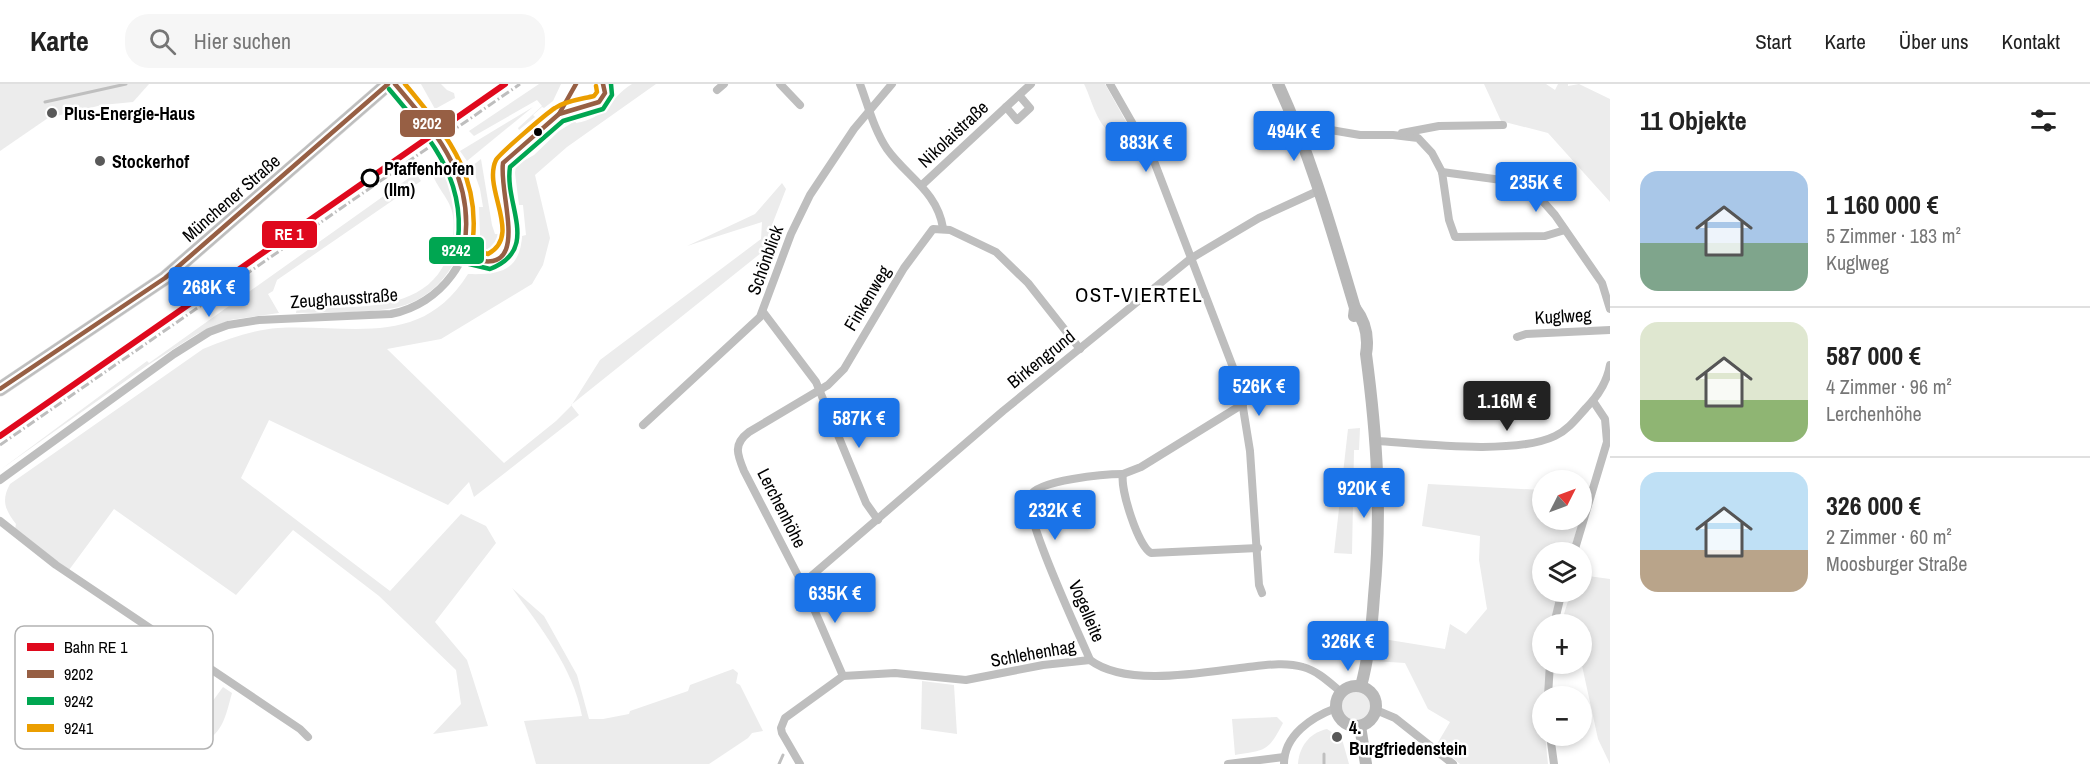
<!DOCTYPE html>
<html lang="de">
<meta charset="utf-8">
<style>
:root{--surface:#fff;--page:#f6f6f6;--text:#222;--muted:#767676;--line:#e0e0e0;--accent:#1a73e8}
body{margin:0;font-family:"Archivo Narrow",sans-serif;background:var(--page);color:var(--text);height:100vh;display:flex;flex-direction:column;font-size:22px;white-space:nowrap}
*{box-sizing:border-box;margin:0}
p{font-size:20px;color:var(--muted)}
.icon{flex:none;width:33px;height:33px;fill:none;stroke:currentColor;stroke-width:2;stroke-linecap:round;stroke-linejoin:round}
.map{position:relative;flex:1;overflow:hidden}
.side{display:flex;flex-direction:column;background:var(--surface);width:480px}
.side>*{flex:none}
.needle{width:39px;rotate:48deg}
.tools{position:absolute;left:1532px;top:386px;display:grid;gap:12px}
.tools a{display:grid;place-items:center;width:60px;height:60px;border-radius:50%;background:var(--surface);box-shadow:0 3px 9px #0003;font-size:30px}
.price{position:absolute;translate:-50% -51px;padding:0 14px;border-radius:6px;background:var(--accent);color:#fff;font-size:20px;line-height:39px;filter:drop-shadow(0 2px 3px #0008)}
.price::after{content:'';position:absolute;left:50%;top:36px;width:18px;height:14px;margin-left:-9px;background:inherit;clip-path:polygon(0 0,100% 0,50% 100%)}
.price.current{background:#222;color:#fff}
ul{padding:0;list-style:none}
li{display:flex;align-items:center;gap:18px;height:150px;padding:0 30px}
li+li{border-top:2px solid var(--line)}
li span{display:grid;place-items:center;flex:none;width:168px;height:120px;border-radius:18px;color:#555}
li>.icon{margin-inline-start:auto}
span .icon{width:72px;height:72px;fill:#fffc;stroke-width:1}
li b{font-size:26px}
h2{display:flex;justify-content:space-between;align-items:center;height:72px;padding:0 30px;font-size:26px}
header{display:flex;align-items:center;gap:36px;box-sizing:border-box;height:84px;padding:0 30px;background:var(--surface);border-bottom:2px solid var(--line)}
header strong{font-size:28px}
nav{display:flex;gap:33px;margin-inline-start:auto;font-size:21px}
.search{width:420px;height:54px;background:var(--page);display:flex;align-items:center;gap:15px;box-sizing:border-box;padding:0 21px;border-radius:24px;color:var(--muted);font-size:22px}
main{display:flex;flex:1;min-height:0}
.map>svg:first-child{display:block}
.green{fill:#ececec}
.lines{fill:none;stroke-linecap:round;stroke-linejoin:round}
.stream{stroke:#bfbfbf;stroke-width:3}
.street-tunnel{stroke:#d9d9d9;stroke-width:8;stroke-dasharray:8 4;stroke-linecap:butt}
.primary-casing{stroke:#dbdbdb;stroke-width:15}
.street{stroke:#bebebe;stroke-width:8}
.secondary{stroke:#b8b8b8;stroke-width:12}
.primary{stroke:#bebebe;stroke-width:14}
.rail{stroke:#bebebe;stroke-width:3;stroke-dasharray:9 3 1.5 3;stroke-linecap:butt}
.bus-1-casing{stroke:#fff;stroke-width:9}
.bus-2-casing{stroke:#fff;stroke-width:9}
.bus-3-casing{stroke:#fff;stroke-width:9}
.bus-1{stroke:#975f44;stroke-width:4.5}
.bus-2{stroke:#00a651;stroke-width:4.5}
.bus-3{stroke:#eb9e00;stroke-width:4.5}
.rail-1-casing{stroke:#fff;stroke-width:10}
.rail-1{stroke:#df091d;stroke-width:6}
.poi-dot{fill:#595959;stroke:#fff;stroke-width:2}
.bus-dot{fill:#000;stroke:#fff;stroke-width:2}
.stop-dot{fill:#fff;stroke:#000;stroke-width:3}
.labels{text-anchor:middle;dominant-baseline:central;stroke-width:5;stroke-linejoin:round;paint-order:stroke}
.poi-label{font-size:18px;font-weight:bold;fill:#000;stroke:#fff;text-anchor:start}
.street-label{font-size:18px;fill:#000;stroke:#fff}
.stop-label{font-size:18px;font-weight:bold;fill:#000;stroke:#fff;text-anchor:start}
.quarter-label{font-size:21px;letter-spacing:1.5px;fill:#000;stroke:#fff}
.key{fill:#fff;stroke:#b2b2b2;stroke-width:1.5}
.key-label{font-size:16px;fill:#000}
.line-badge{stroke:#fff;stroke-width:2}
.badge-label{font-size:16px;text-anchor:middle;font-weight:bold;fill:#fff}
</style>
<header>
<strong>Karte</strong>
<div class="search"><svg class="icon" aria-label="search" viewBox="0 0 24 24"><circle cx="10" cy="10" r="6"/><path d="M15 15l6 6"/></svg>Hier suchen</div>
<nav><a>Start</a><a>Karte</a><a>Über uns</a><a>Kontakt</a></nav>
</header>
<main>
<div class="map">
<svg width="1610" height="680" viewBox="0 0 1610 680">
<rect width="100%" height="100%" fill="#fff"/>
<g class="green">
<path d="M0,0h149l-16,18 -31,3 -54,13 -48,33z"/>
<path d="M421,0h20l6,6 7,3 1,5 -20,11z"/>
<path d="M539,0h22l-8,17 -9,7 -2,-1 -9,8 2,2 -16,13 -1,-2 24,-22 -5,-6 -63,36 -5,-5z"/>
<path d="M632,0h24l-89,63 -32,28 15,63 -7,27 -11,19 -91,55 -54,10 117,114 52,-42 15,-15 29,-46 161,-121 1,-17 -75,24 68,-32 27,-31 4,6 -25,64 -190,152 8,10 -105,82 -5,-15 -21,23 -179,-85 -28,58 149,113 71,-77 25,12 10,17 -61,79 32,38 21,66 -55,8 28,-30 -5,-34 -77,-74 -86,-66 -57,65 -122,-86 -45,61 -54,-41 1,-5c-11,-14 -15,-24 -6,-40l193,-135c24,-10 49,-19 75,-21 74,-4 143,21 190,-54 31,1 52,-3 54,-38l4,-1 -3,-30h-4l-4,-32 1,-8 18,-10 25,-24 16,-10 1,2c31,-5 32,-24 56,-39z"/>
<path d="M1084,0h21l24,43c-6,2 -13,6 -19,4 -12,-4 -20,-36 -26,-47z"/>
<path d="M1484,0h62l9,6 3,-6h10v2l11,-2 31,15v103l-62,-69 -47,-12z"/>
<path d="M533,23l-66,54 -7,-10z"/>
<path d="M481,75l11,66 3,9h4l-1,14c-7,7 -15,10 -21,1l3,-15 -1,-27h4l-3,-18 -8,-23z"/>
<path d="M443,79c12,16 22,35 23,55 0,38 -27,78 -64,88 -29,8 -75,6 -106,7l2,-13 3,-1c7,2 12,8 20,9 10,1 22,-1 32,-1 40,-2 83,-11 96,-55 4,-12 6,-24 4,-36 -2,-17 -18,-29 -21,-45z"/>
<path d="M416,89l5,8 -144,99 -4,11 -5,3 11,19 -49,7 -33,14 -49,31 -148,105 147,-109 2,2z"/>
<path d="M1360,344l-1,22h-5l-2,104 -18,-1 14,-124z"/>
<path d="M1428,400l114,6v29h38l-10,33h-28v39h17l-7,33h-10v39h5l-2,33h-3v39h3l3,29h-88l-23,-20 13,-22 -22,-13 -23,-46 -32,-2 4,-23 68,11 5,-25 16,10 21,-25 -8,-49 1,-24 -58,-10z"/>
<path d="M1581,491l29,4v185l-12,-25 -17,-78v-37h-20l10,-33h10z"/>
<path d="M512,504l32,28 33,59 12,44h14l26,-5 1,-3 58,-20 2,-6 43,-16 5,4 -2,10 4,2 23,46 -11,2 -4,5 -39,26h-173l-12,-43 58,-5c-9,-49 -42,-89 -70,-128z"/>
<path d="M922,597l32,4 3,49 -36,-5z"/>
<path d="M223,603l9,6c-7,25 -9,41 -33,52l-14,-6z"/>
<circle cx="1356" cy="622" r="15"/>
<path d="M1277,633l6,6c-15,29 -17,27 -48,32l-3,-36z"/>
<path d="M1327,645l15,10 7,25h-51c1,-17 11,-31 29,-35z"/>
</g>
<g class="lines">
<g class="stream">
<path d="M45,18l81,-18"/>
<path d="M1324,670v10"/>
<path d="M779,680l4,-9"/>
</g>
<path class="street-tunnel" d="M425,37l22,33"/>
<g class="primary-casing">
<path id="primary" d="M0,305l165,-111 223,-194"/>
</g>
<g class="street">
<path d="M395,0l30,37"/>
<path d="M780,0l20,21"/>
<path d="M860,0c8,21 14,46 27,65 20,28 50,42 56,79"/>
<path d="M1110,0l24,42 8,4 97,253 11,68 9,134 3,8"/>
<path d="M717,6l7,-6"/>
<path d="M1019,11l11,13 -13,12 -11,-13 25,-23"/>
<path d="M1296,40l64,11h33l25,3 14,15 10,19 7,48 6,17 90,-1 20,-6"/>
<path d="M1402,49l37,-7 64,-1"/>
<path d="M1442,88l67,9 23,8 23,26 47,68 8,26"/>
<path d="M922,101l84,-78"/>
<path d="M763,228l53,70 50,121 12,17"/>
<path d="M1517,253l9,-3 84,-4"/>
<path d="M1243,320l-102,63 -18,7c-3,15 15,72 28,79l107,-5"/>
<path d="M643,341l117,-108 31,-83 19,-39 44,-66 38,-45"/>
<path d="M1377,357c45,3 139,14 178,-5 13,-6 22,-18 31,-28 12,-12 21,-26 24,-43"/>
<path d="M0,396l174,-126 35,-22 19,-7 31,-5 132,-6c50,-10 86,-57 78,-109 -4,-19 -13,-35 -22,-51"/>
<path d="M0,437l56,44 244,164 8,8"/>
<path d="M1574,468l33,-110 -2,-23 -12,-18"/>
<path d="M802,500l201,-173 187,-152 69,-41 61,-28"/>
<path d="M1554,540l8,-33"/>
<path d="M1090,576c-10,-24 -68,-147 -60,-164 7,-16 76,-22 93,-22"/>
<path d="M843,592l-36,-83 -63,-122c-7,-17 -11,-27 5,-39l79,-47 16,-16 60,-101 29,-39 17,1 46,22 32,31 52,66"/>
<path d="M1548,612l2,-33"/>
<path d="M1376,626l19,8 58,46"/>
<path d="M1550,651l4,29"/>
<path d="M800,680l-18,-31 -1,-5 4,-10 58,-42 52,-3 71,7 77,-15 47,-5c37,28 115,12 158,7 18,-2 38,-5 55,0 15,4 27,16 38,25"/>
<path d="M1228,680l56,-7"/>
<path d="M1284,680c0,-29 28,-47 52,-56"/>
</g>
<g class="secondary">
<path d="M1278,0c33,72 54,147 77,224l-1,8"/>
<path d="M1355,224c10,13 14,29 11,46 11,83 16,158 8,242 -2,30 -5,61 -13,90"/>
<circle cx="1356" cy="622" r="20"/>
<path d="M1360,642l6,38"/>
</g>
<use href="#primary" class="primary"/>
<path class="rail" d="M0,361l520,-361"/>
<g class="bus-1-casing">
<g id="bus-1">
<path d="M395,0c45,53 83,97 68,171"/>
<path d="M559,30l40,-12 6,-9 -2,-9"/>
<path d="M463,171c73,31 35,-59 40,-92l56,-49 17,-30"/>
<path d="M0,305l165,-111 223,-194"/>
</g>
</g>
<g class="bus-2-casing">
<g id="bus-2">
<path d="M389,5c43,51 81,94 67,164"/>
<path d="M461,178l29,7c51,-20 14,-64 20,-102l53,-46 40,-12 9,-14 -1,-11"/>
</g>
</g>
<g class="bus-3-casing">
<g id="bus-3">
<path d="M405,0c45,54 81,99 65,173"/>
<path d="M465,164l23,6c35,-19 -6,-65 8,-94 3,-6 51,-47 59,-52 10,-7 27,-9 39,-12l3,-4 -1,-6"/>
</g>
</g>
<use href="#bus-1" class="bus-1"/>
<use href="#bus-2" class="bus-2"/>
<use href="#bus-3" class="bus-3"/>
<g class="rail-1-casing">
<path id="rail-1" d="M0,352l505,-352"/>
</g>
<use href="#rail-1" class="rail-1"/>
</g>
<g class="poi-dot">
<circle cx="52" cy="29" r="6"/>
<circle cx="100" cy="77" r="6"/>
<circle cx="1337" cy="653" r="6"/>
</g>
<circle class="bus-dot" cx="538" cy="48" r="5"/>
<circle class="stop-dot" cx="370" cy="94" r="8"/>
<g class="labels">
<g class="poi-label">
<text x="64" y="29">Plus-Energie-Haus</text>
<text x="112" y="77">Stockerhof</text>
<text x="1349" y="643">4.<tspan x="1349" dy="21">Burgfriedenstein</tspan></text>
</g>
<g class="street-label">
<text transform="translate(953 50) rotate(-43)">Nikolaistraße</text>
<text transform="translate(231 114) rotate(-41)">Münchener Straße</text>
<text transform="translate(765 176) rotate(-70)">Schönblick</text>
<text transform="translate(344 214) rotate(-4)">Zeughausstraße</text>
<text transform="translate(867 214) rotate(-59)">Finkenweg</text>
<text transform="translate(1563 232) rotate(-3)">Kuglweg</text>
<text transform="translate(1041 275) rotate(-39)">Birkengrund</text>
<text transform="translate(782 424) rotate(63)">Lerchenhöhe</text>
<text transform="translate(1087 527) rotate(67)">Vogelleite</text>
<text transform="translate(1033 569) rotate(-10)">Schlehenhag</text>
</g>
<g class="stop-label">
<text x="384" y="84">Pfaffenhofen<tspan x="384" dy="21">(Ilm)</tspan></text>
</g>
<g class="quarter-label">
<text x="1139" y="210">OST-VIERTEL</text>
</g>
</g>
<rect x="15" y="542" width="198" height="123" rx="9" class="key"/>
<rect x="27" y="559" width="27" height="8" fill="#df091d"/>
<rect x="27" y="586" width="27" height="8" fill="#975f44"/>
<rect x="27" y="613" width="27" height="8" fill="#00a651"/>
<rect x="27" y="640" width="27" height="8" fill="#eb9e00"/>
<g class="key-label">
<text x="64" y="569">Bahn RE 1</text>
<text x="64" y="596">9202</text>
<text x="64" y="623">9242</text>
<text x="64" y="650">9241</text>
</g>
<g class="line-badge">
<rect x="399" y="25" width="57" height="29" rx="6" fill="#975f44"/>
<rect x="261" y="136" width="57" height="29" rx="6" fill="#df091d"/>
<rect x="428" y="152" width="57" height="29" rx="6" fill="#00a651"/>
</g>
<g class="badge-label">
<text x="427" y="45">9202</text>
<text x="289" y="156">RE 1</text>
<text x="456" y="172">9242</text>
</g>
</svg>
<div class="tools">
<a><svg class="needle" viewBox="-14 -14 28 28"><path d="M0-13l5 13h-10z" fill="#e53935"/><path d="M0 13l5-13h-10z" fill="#767676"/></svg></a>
<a><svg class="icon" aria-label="layers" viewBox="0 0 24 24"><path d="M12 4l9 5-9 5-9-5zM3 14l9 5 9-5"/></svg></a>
<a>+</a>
<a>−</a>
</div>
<b class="price" style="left:1294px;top:78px">494K €</b>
<b class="price" style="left:1146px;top:89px">883K €</b>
<b class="price" style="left:1536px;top:129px">235K €</b>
<b class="price" style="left:209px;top:234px">268K €</b>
<b class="price" style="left:1259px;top:333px">526K €</b>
<b class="price current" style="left:1507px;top:348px">1.16M €</b>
<b class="price" style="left:859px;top:365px">587K €</b>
<b class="price" style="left:1364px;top:435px">920K €</b>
<b class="price" style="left:1055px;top:457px">232K €</b>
<b class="price" style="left:835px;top:540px">635K €</b>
<b class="price" style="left:1348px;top:588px">326K €</b>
</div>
<section class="side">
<h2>11 Objekte<svg class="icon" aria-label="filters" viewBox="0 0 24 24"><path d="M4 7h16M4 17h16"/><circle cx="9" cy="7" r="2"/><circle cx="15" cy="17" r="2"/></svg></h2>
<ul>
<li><span style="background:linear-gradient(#a9c7e8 60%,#7fa58c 0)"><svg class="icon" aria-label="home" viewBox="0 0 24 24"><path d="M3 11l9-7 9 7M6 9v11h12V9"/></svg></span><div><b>1 160 000 €</b><p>5 Zimmer · 183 m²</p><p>Kuglweg</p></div></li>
<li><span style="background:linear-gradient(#dfe7d0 65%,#8fb573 0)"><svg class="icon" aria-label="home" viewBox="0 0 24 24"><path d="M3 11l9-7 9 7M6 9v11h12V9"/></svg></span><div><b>587 000 €</b><p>4 Zimmer · 96 m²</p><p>Lerchenhöhe</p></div></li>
<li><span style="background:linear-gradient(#bfe0f5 65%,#b9a48a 0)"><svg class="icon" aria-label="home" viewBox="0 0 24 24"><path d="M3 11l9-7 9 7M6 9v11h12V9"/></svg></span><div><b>326 000 €</b><p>2 Zimmer · 60 m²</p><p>Moosburger Straße</p></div></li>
</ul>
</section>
</main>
